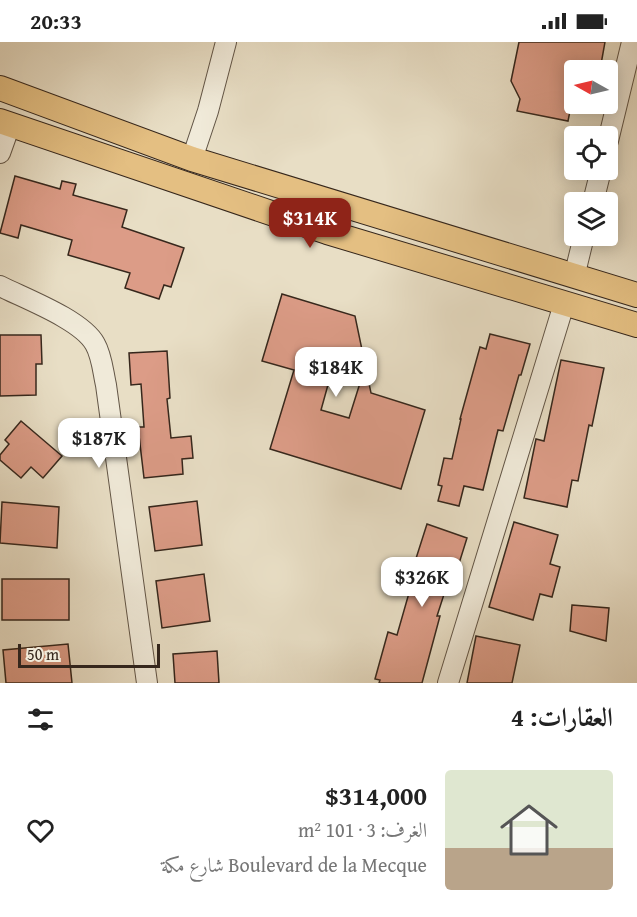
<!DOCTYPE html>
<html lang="ar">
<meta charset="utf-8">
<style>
:root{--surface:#fff;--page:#f2f2f2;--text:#222;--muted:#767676;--accent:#8f2418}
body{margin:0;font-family:"Gentium Book Plus",Amiri,serif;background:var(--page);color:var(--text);direction:rtl;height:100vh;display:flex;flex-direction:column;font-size:22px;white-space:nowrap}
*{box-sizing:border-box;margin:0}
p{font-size:20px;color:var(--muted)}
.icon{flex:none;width:33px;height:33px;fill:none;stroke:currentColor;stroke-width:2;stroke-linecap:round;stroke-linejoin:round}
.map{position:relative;height:641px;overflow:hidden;direction:ltr}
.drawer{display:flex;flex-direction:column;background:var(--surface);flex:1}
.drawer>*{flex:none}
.needle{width:39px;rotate:278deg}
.controls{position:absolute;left:564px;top:18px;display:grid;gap:12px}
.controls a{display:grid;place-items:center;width:54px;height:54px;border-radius:6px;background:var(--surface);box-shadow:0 3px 15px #0003;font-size:30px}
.scale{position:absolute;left:18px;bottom:15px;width:142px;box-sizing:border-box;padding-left:6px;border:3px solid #36271c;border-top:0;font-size:16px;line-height:21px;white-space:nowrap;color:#36271c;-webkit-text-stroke:4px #f0ead9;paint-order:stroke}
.price{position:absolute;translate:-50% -51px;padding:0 14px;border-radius:12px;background:#fff;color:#222;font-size:20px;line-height:39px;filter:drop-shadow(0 2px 3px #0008)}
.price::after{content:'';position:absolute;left:50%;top:36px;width:18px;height:14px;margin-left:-9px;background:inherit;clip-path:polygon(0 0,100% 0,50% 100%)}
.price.on{background:var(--accent);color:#fff}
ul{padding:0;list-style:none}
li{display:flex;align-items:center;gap:18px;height:150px;padding:0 24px}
li span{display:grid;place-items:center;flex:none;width:168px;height:120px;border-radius:6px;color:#555}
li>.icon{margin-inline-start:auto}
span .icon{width:72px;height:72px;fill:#fffc;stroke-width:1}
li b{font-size:26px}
h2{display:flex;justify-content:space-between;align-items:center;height:72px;padding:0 24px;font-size:26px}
.status{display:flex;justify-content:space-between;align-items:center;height:42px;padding:0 30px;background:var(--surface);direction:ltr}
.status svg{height:16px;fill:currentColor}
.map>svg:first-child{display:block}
.building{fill:#dc9c87;stroke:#36271c;stroke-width:1.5;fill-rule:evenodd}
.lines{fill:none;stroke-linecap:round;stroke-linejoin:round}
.minor-casing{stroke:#625546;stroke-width:22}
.major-casing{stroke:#36271c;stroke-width:26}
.minor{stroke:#f0ead9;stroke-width:20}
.major{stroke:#e4bf82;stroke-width:24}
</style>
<div class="status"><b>20:33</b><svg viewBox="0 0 49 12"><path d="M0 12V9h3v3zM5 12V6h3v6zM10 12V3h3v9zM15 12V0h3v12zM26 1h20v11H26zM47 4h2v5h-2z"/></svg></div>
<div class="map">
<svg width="637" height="641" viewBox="0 0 637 641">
<rect width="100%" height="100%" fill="#e8dec5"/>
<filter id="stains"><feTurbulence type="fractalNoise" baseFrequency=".00333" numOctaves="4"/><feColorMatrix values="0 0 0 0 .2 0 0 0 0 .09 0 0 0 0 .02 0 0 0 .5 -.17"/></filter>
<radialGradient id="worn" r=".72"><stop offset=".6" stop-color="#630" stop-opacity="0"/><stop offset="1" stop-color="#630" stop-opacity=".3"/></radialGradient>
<g class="building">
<path d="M519,0h86l-5,28h-26v34l-3,2 -3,15 -51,-10 3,-12 -9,-18z"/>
<path d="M15,134l45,13 2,-8 14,3 -3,11 54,15 -5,17 62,21 -13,39 -7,-2 -5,14 -34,-11 5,-15 -62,-18 4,-15 -51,-15 -3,13 -18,-5z"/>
<path d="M282,252l73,22 16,77 54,17 -24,79 -131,-40 24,-79 -32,-9zM331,332l29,9 -11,35 -28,-8z"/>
<path d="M490,292l40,10 -9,31h-2l-16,56 -5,-1 -15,60 -19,-4 -5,20 -21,-5 4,-15 -4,-1 6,-27 8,1 9,-40h-1l20,-72 6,2z"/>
<path d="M0,293h41l1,29h-6v31l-36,1z"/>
<path d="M167,309l3,47 -3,1 4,39 20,-2 2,22 -11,1 1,15 -39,4 -6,-51h6l-3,-43 -10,1 -2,-32z"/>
<path d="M561,318l43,8 -12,58 -3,-1 -11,56 -6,-1 -5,27 -43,-9 12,-59 8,2z"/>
<path d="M21,379l41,35 -19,22 -12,-11 -10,11 -21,-18v-5l9,-11 -4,-4z"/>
<path d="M197,459l5,44 -47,6 -6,-44z"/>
<path d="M2,460l57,5 -2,41 -57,-5z"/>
<path d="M514,480l44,13 -8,29 10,3 -8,30 -12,-3 -7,26 -44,-13z"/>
<path d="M427,482l40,14 -15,48 -5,-1 -10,31h3l-18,67h-43l1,-3 -5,-1 13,-47 9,3 18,-63 -3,-1z"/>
<path d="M204,532l6,47 -48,7 -6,-47z"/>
<rect x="2" y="537" width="67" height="41"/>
<path d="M572,563l37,3 -3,33 -36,-10z"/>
<path d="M476,594l44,9 -8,38h-45z"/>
<path d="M68,602l4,39h-66l-3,-33z"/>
<path d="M217,609l2,32h-44l-2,-29z"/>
</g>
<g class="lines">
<g class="minor-casing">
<g id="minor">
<path d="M608,99l24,-99"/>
<path d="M0,111l10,-28"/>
<path d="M192,117l16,-48 18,-69"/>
<path d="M593,160l8,-32"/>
<path d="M574,235l10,-41"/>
<path d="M0,244c26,13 82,34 95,58 7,12 8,28 11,41l41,298"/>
<path d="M448,641l116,-379"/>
</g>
</g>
<g class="major-casing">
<g id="major">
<path d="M0,46l192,71 445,136"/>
<path d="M0,79l327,111 310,93"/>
</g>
</g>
<use href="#minor" class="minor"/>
<use href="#major" class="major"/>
</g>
<rect width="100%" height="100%" filter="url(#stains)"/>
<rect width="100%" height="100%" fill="url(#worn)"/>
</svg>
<div class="controls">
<a><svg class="needle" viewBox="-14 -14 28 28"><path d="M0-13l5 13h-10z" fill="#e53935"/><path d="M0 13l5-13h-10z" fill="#767676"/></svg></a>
<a><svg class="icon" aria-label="locate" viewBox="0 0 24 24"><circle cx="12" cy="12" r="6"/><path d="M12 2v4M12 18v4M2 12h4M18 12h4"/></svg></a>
<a><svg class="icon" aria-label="layers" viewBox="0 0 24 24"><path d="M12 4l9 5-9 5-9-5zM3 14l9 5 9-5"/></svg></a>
</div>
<div class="scale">50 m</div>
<b class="price on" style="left:310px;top:207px">$314K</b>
<b class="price" style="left:336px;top:356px">$184K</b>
<b class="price" style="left:99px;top:427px">$187K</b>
<b class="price" style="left:422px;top:566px">$326K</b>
</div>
<section class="drawer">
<h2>العقارات: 4<svg class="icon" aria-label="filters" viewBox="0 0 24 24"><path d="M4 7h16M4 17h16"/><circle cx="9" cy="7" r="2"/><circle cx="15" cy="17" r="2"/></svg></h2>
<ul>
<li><span style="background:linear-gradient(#dfe7d0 65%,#b9a48a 0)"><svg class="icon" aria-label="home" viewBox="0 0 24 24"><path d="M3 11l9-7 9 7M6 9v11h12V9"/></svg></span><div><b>$314,000</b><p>الغرف: 3 · 101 m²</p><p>Boulevard de la Mecque شارع مكة</p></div><svg class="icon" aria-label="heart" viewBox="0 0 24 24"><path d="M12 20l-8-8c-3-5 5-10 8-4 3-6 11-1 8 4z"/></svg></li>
</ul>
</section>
